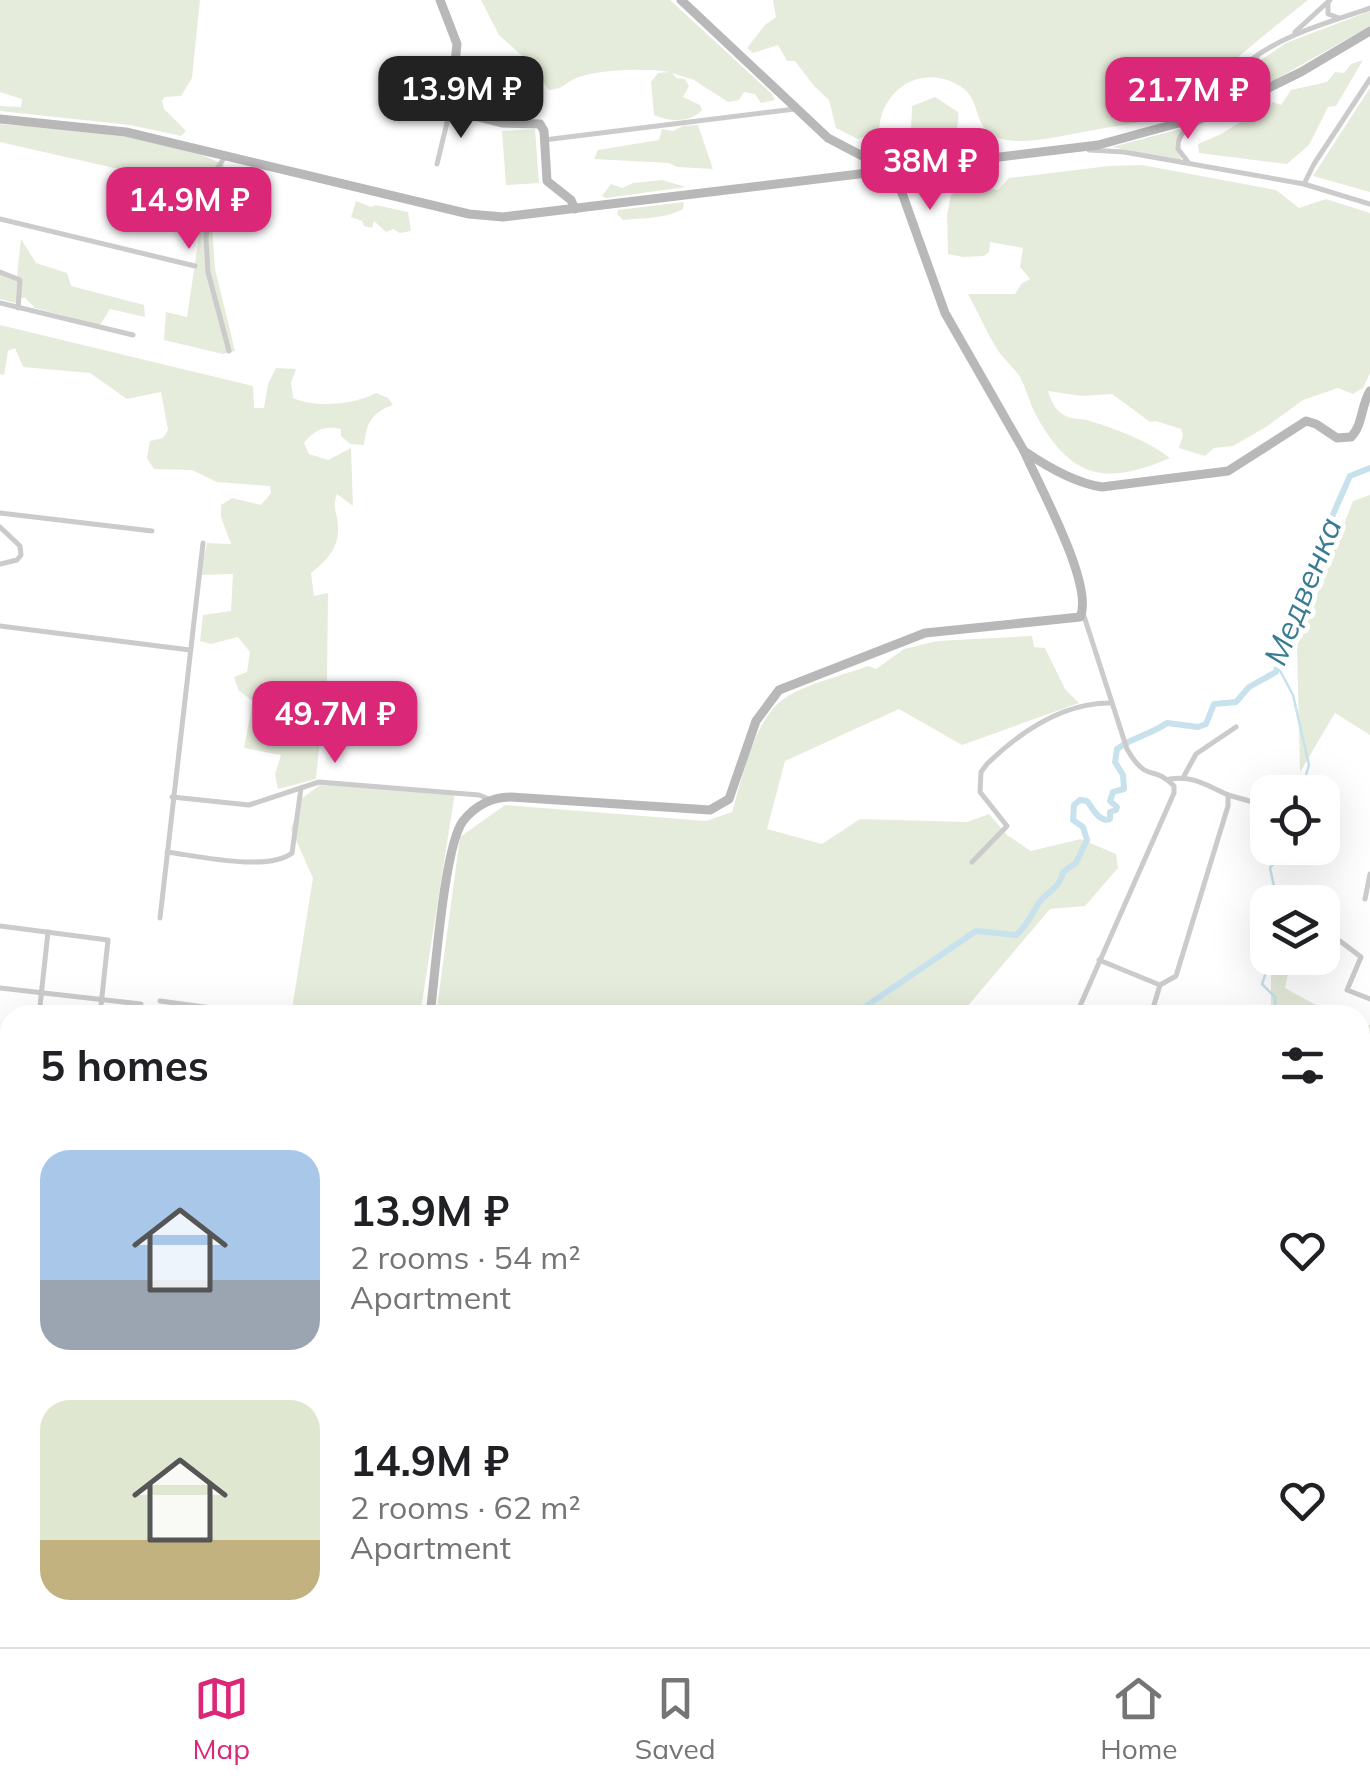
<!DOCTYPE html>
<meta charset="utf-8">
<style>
:root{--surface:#fff;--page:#f2f2f2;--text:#202124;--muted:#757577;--line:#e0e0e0;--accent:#db2777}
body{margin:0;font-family:Mulish,sans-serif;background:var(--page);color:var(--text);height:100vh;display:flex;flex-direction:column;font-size:38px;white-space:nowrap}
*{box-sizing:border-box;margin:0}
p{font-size:32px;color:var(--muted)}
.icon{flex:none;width:55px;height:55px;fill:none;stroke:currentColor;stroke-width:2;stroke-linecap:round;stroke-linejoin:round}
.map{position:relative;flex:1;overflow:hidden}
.panel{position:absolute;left:0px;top:1005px;width:1370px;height:642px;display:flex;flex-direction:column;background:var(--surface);border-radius:30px 30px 0 0;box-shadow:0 10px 40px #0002}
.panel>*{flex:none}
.tools{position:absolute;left:1250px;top:775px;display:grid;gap:20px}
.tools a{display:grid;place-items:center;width:90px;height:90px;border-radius:20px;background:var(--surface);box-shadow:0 10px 40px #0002;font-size:50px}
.price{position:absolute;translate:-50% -85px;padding:0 22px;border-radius:20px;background:var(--accent);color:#fff;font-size:32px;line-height:65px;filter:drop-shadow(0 2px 5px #0008)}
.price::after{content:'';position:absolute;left:50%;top:60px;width:30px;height:22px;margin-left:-15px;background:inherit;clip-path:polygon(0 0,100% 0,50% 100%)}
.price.selected{background:#222;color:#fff}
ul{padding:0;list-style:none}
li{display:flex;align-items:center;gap:30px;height:250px;padding:0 40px}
li span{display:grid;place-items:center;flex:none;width:280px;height:200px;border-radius:30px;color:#555}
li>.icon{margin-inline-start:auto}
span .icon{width:120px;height:120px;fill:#fffc;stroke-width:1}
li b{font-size:42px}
h2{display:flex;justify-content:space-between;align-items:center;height:120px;padding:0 40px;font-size:42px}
.tab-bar{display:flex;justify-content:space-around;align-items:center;height:140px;border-top:2px solid var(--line);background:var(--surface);font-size:28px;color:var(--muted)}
.tab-bar a{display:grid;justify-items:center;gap:5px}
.tab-bar .selected{color:var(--accent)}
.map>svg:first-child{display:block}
.green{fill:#e6ecdb}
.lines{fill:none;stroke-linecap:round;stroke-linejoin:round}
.stream{stroke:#c7e2ed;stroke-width:2.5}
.river{stroke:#c7e2ed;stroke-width:6}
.street{stroke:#cbcbcb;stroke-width:5}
.secondary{stroke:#b8b8b8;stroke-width:9}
.labels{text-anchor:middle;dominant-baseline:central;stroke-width:10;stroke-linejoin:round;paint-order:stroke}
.water-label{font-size:32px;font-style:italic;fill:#397b94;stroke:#fff}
</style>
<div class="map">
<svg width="1370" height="1647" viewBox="0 0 1370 1647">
<rect width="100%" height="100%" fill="#fff"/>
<g class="green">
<path d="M0,0h200l-8,78 -11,18 -16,1 -3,3 2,9 22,22 -5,5 -51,-11 -130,-14v-5l21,1 1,-8 -22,-7z"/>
<path d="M481,0h189l102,94 3,6 -14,3 -6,-9 -11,-2 -5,8 -11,2 -34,-22 -22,-7 5,5 8,1 4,7 -6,11 17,8 2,5c-11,13 -34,12 -48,5l-3,-33 7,-9 12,-1c-25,-4 -67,-3 -91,5 -12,4 -17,13 -30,13l-20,-28 -30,-27z"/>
<path d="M773,0h535c-32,25 -63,51 -94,78 -13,10 -27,27 -42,34 -26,12 -61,14 -89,20 -23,4 -53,12 -76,8 -38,-6 -22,-39 -47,-54 -38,-23 -78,2 -81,44l-21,9 -22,-11 -7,-28 -15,-14 -19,-25h-8l-9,-16 -25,8 -6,-5 18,-23 11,-8z"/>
<path d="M1370,11v15l-97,55 -10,1 -8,-6v-12l31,-21z"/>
<path d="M1363,60l-27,46 -8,1 -19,38 -22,19 -88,-11 -1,-9 23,-10 52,-32 8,3 10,-15 36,-8 8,-10 9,1 7,-9z"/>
<path d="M1249,65l1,15 14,7 -68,29 16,-11z"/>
<path d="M1370,88v104l-57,-16z"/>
<path d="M935,97l23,15c3,21 -11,37 -34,27 -5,-2 -9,-6 -13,-9l1,-24z"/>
<path d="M0,124c75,7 156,6 224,41l-12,60 3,44 20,82 -12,3 -59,-14 2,-28 21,5 19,-128 -206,-47z"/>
<path d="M698,125l15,44 -36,-2 -8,-4 -75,-4 4,-9 61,-10 3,-11 11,2 10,-5z"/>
<path d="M1184,128l-9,16 7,17 -70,-14z"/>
<path d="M535,129l4,54 -33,2 -4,-54z"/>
<path d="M1142,165l134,25 23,18 27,-9 44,14v160l-7,15 -10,6 -15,-6 -35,12 -37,27 -33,19 -19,2 -9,8 -26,-8 4,-13 -2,-6 -25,-8 -6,1 -38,-28 -30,2 -34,-5c2,9 9,22 18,25 7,4 16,2 24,5 24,7 60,21 80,37 -65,28 -99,21 -134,-43 -6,-11 -9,-24 -15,-36 -6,-11 -17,-19 -24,-30 -11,-18 -19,-37 -29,-55h47l7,-11 8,-4 -10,-12 3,-19 -33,-6 -1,10 -5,4 -21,1 -15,-3 -1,-39 4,-20 15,-9 32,4 11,-12 100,-12z"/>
<path d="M662,180l24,7 -80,11 -4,-2 9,-12 11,4 11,-5z"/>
<path d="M356,201l15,6 5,-2 32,7 3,19 -11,2 -7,-4 -7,3 -12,-11 -2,7 -8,-2 -2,-5 -11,-4z"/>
<path d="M684,202l-1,7c-18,10 -39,9 -60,11l-6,-6 1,-4z"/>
<path d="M21,239l15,24 31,10 4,13 73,19 1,12 -35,-8 -10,16 -65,-17 -11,-11 -9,6 -15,-4v-26l17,3z"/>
<path d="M0,325l253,61 1,22h10l4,-24 8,-16 20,1 -5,14 2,15c24,10 60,7 83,-5l12,5 5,7c-22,8 -26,17 -29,40l-14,-1 -9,-8v-7c-17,-4 -27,1 -37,14l5,11 19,6 23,-12 2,58 -16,-12c-4,10 -2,14 0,24 5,26 -7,40 -26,55l3,23 14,-3 -1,87 -15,16 -4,32 12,11 -4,40 -38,10 -3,-15 6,-19 -37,-7 9,-47 -14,-10 -5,-14 13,-5 3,-20 -12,-15 -27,7 -11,-3 3,-26 28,-4 2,-37 -33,1 7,-32 24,1 -10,-27v-12l11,-7 29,7 10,-12 -1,-7 -53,-4 -25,-12 -38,-1 -7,-11 3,-17 13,-3 5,-8 -7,-38 -34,7 -37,-26 -67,-6 -8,-19 -7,3 -4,24 -4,-1z"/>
<path d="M1370,495v240l-35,-22 -35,59 -3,-126 56,-145z"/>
<path d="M1032,636l2,11 11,1 20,41 14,14 -117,42 -63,-36 -114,52 -18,68 55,15 38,-25 107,3 22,-8 18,21 24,16 50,-12 35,15 2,14 -33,38 -35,3 -90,106h-524l24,-178 45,-32 201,16 26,-9c10,-33 22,-94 53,-114 21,-14 59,-23 83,-32l8,3 28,-20 33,-8z"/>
<path d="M324,782l131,10 -35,223h-129l22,-137 -22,-49 10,-30z"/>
<path d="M1271,958h20l-6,30 49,27h-65l2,-2z"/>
<path d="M1360,1024l10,1v499h-10z"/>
<path d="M1360,1593l10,4v50h-74l-7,-9h71z"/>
<path d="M971,1638h288l2,9h-292z"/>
</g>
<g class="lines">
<g class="stream">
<path d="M1277,665l16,30 16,70 -8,27"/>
<path d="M1284,902l-10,-16 -4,-18 15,-20"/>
<path d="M1271,958l-9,26 13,13 1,18"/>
<path d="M1360,1305h10"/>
<path d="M1360,1408l10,-4"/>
<path d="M1360,1474l10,-1"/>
<path d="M1360,1612l10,7"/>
<path d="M898,1647l4,-9"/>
</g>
<path class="river" d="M853,1015l123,-84 40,4c16,-14 16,-25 26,-36 11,-11 17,-11 21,-27l13,-9 11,-23 -4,-13 -10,-7 1,-15 6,-5 7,1c6,8 13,22 23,18v-7l6,-2 1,-3 -7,-6 3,-9 11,-3 -1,-14 -8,-13 2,-13c16,-12 33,-14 50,-26l31,4 8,-3 8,-20 22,-2 13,-15 27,-15c17,-69 45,-131 74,-196l20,-8"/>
<g class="street">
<path d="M1328,3v11l11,4"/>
<path d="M1295,32l35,-32"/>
<path d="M1257,58c-11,11 -5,26 11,27"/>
<path d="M1187,118c26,-14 42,-42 65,-59 35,-26 78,-37 118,-51"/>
<path d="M544,140l251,-31"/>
<path d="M1089,150l35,2 180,32 66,20"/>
<path d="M226,155l-13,20 -7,63 2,34 21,79"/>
<path d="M1188,162l-10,-13c-1,-17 11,-22 25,-29"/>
<path d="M437,164l13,-54"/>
<path d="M1304,184l10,-20 56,-85"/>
<path d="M0,219l195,47"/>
<path d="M0,272l20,8 -2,28"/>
<path d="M0,303l133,32"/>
<path d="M0,513l152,18"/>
<path d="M0,527l20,19 1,9 -4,5 -17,4"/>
<path d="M0,626l190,24"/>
<path d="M1184,776l12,-22 40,-27"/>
<path d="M1228,795l32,9"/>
<path d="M172,797l77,8 70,-23 160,13 10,4"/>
<path d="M167,852c31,4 101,20 125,1l9,-65"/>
<path d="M972,862l35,-36 -27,-34 1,-20 6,-8c34,-33 75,-61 123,-61"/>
<path d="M1365,899l5,-25"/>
<path d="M160,918l43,-375"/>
<path d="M0,926l108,14 -8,75"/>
<path d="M1340,941l21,16 -14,33 23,9"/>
<path d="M1099,960l61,25 -9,30"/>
<path d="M1160,985l16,-9 52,-170v-11c-20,-9 -36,-20 -58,-16"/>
<path d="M0,988l141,16"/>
<path d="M160,1001l104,14"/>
<path d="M39,1015l9,-83"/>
<path d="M996,1015l2,-4 6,4"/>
<path d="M1076,1015l98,-222v-7c-21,-22 -27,-2 -47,-37l-44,-136"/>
<path d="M0,1077l10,1"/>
<path d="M0,1193l5,9 5,2"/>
<path d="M0,1361l10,-8"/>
<path d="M0,1396l10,-6"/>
<path d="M0,1476l10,-6"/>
<path d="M2,1545l8,-4"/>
<path d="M0,1630l10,-14"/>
<path d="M123,1647l14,-9"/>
<path d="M531,1647l5,-9"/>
</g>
<g class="secondary">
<path d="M440,0l17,44 -7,66 52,13 38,1 4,7 3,50 24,19 4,9"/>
<path d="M681,0l147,138 63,33 11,22 43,120 79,138c22,15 50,32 78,36l126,-16 78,-50 10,3 21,14 14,-1c12,-12 10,-32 19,-46"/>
<path d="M0,119l126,13 343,82 34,3 595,-72 121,-33 82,-40 69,-41"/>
<path d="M430,1015c5,-38 14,-169 33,-194 12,-15 29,-24 48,-24l199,13 19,-11 27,-78 23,-31 146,-57 155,-16c15,-31 -42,-133 -56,-166"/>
<path d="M27,1647l7,-9"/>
</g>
</g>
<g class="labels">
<g class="water-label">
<text transform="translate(1302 591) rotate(-68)">Медвенка</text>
</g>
</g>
</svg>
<div class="tools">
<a><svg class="icon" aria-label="locate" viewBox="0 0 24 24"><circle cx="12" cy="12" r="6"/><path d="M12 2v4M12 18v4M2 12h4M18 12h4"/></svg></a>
<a><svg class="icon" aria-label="layers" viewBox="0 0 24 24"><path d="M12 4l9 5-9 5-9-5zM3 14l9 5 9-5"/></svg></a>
</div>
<b class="price selected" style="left:461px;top:141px">13.9M ₽</b>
<b class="price" style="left:1188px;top:142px">21.7M ₽</b>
<b class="price" style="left:930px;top:213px">38M ₽</b>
<b class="price" style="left:189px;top:252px">14.9M ₽</b>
<b class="price" style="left:335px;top:766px">49.7M ₽</b>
<section class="panel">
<h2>5 homes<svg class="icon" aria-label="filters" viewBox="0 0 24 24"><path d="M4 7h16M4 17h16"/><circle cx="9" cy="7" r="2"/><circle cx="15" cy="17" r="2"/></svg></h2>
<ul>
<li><span style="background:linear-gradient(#a9c7e8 65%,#9aa5b1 0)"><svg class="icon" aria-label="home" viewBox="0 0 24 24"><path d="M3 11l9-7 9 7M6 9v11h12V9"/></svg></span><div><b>13.9M ₽</b><p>2 rooms · 54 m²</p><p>Apartment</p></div><svg class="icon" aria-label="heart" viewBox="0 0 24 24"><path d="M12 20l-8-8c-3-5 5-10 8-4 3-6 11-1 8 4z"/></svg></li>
<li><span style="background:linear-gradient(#dfe7d0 70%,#c2b280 0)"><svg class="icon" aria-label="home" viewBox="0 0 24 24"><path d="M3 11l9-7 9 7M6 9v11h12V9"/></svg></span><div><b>14.9M ₽</b><p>2 rooms · 62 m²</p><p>Apartment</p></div><svg class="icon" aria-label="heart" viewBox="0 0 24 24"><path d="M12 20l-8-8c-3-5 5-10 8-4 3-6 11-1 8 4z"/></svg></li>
</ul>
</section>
</div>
<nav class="tab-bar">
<a class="selected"><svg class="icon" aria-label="map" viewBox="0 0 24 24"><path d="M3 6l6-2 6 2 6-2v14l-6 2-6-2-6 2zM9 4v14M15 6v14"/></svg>Map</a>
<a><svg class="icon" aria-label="saved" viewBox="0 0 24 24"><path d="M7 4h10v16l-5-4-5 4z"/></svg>Saved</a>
<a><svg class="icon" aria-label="home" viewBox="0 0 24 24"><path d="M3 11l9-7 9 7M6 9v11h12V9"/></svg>Home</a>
</nav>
